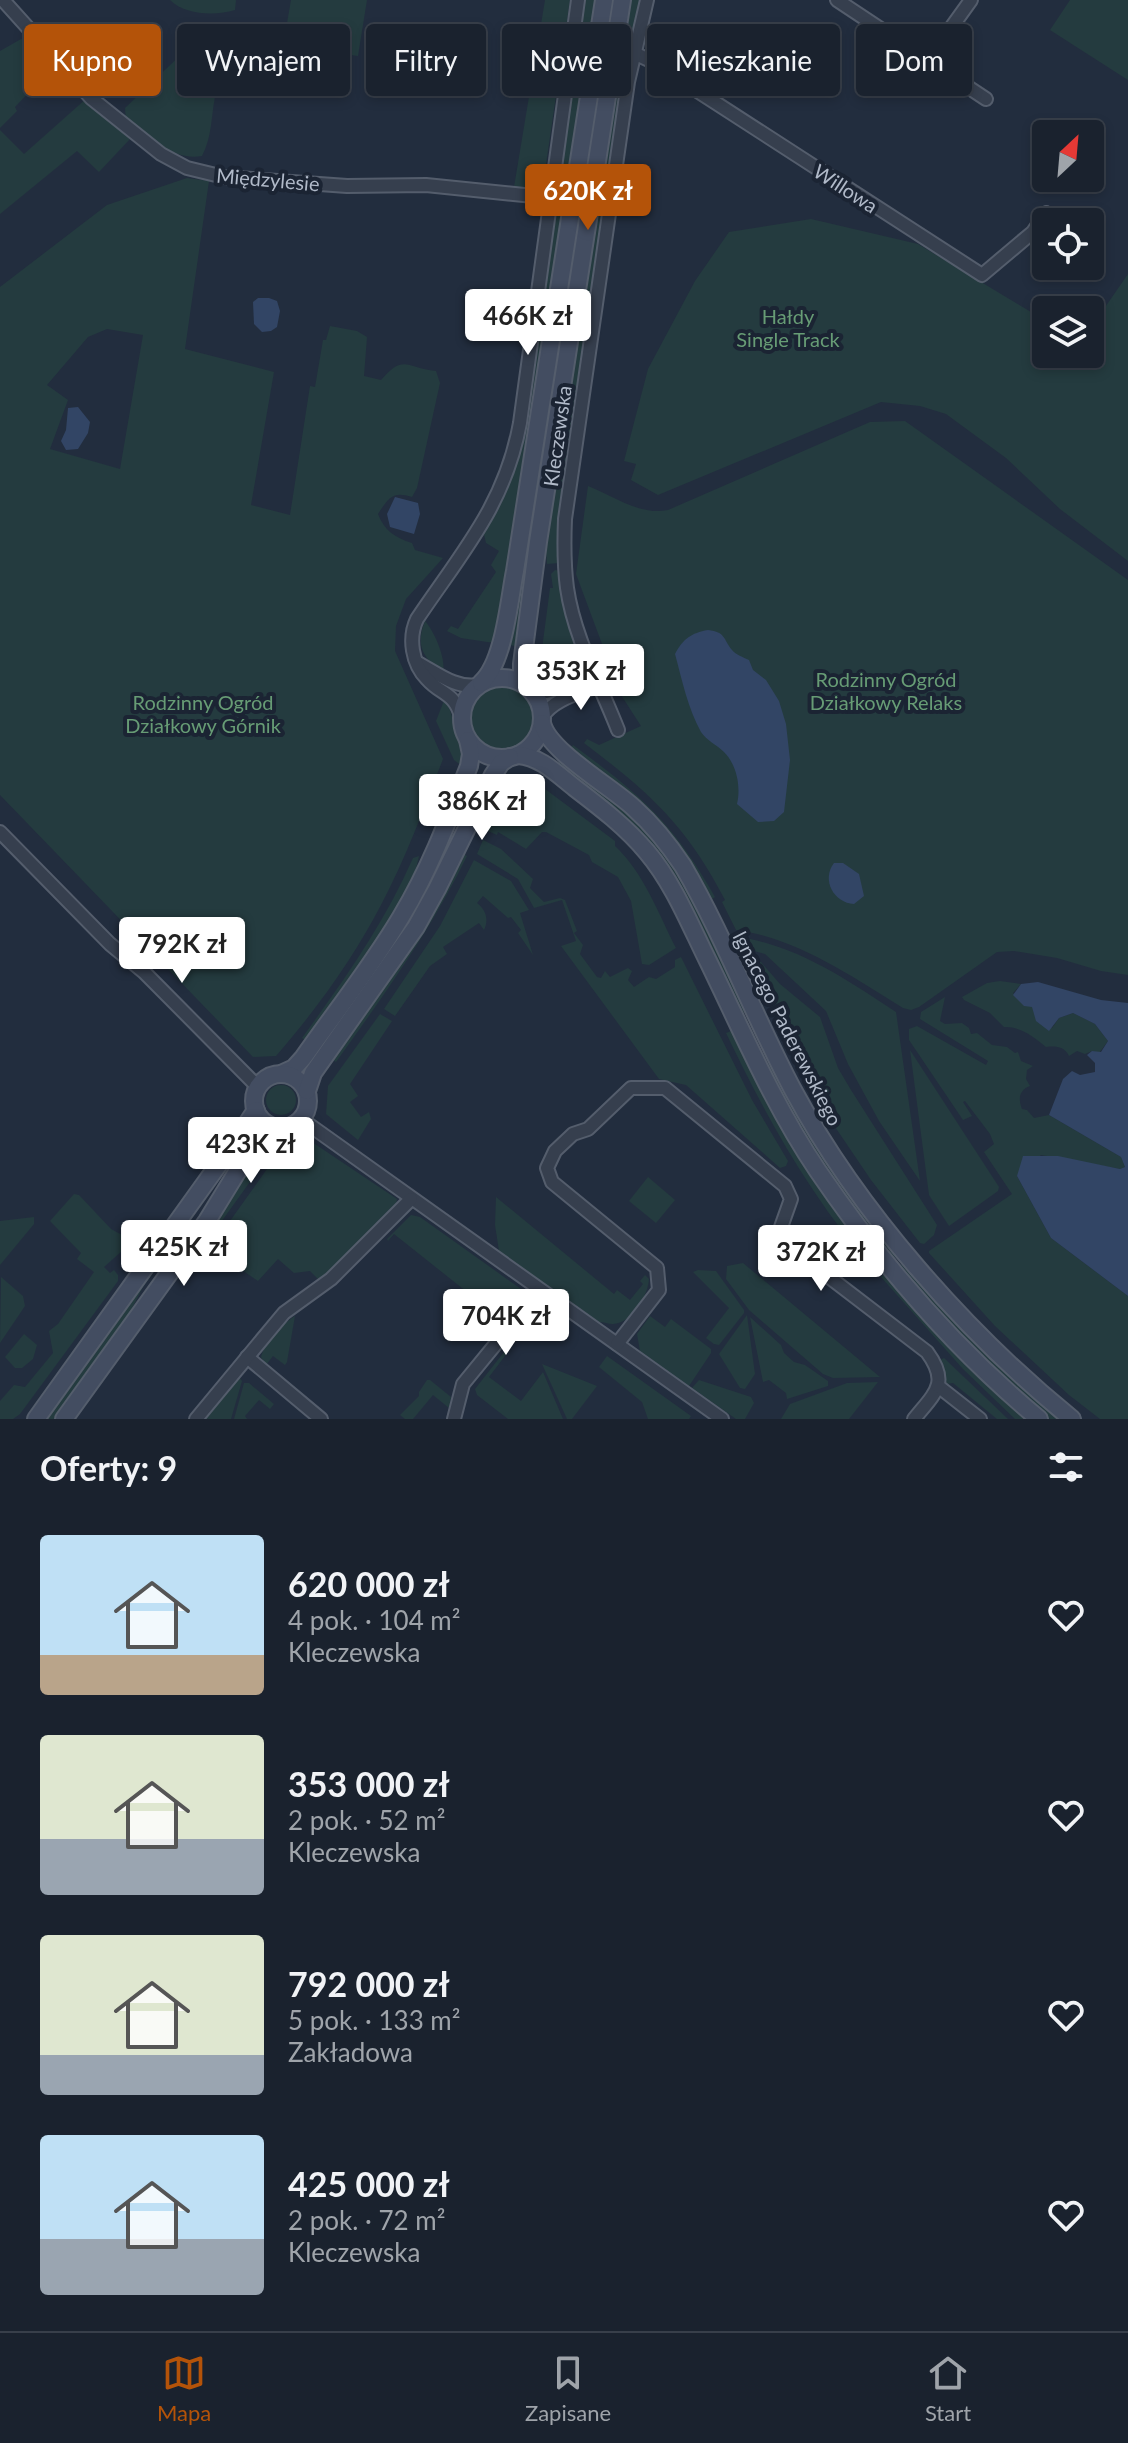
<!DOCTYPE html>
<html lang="pl">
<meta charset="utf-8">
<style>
:root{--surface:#1a222e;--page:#232a36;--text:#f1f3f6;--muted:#9fa4aa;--line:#383f4a;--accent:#b45309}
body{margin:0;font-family:Lato,sans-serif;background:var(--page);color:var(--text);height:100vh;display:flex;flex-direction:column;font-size:30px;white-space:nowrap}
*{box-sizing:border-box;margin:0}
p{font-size:26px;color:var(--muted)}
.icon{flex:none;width:44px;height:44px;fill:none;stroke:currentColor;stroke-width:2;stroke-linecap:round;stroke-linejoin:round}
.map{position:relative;height:1419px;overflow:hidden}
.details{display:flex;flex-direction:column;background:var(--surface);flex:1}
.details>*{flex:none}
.hud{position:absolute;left:24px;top:24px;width:1080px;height:72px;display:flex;gap:16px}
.needle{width:52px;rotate:26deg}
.controls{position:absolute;left:1032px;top:120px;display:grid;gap:16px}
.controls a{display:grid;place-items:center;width:72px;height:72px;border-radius:8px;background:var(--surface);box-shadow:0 4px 12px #0003,0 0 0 2px var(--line);font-size:40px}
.price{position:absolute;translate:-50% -68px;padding:0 18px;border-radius:8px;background:#fff;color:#222;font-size:26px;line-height:52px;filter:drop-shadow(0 2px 4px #0008)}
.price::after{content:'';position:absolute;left:50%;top:48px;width:24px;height:18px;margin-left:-12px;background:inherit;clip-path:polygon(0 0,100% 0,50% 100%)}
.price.active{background:var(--accent);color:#fff}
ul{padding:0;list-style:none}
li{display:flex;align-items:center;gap:24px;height:200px;padding:0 40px}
li span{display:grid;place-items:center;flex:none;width:224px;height:160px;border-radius:8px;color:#555}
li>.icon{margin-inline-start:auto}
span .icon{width:96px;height:96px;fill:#fffc;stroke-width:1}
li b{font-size:34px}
h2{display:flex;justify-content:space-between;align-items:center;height:96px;padding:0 40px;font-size:34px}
.tag{padding:0 28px;border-radius:8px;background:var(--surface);box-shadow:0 4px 12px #0003,0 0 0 2px var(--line);font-size:28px;line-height:72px}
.tag.active{background:var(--accent);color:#fff}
.menu{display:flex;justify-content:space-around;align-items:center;height:112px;border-top:2px solid var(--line);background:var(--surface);font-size:22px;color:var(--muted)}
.menu a{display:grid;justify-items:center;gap:4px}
.menu .active{color:var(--accent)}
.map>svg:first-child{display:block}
.green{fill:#243b3f;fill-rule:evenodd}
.water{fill:#324565}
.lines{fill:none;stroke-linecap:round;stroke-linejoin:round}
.street-casing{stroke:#545d6c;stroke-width:16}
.secondary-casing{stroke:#545d6c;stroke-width:20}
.street{stroke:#363f4e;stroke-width:12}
.secondary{stroke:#434d61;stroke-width:16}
.labels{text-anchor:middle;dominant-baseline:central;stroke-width:8;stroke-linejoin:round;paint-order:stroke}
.street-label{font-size:20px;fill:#b1bac9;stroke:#1b2433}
.park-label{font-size:20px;fill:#679c75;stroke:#1b2433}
</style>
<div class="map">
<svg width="1128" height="1419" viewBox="0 0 1128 1419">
<rect width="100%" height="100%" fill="#222d3e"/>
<g class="green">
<path d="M170,0h66l-1,10c-20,6 -50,5 -65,-10z"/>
<path d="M291,0h76l-9,56 -75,-10z"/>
<path d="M545,0h25l-26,178 -15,8 1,4 -16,-3z"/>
<path d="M584,0h13l-94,598 -9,45 -33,-5 -14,-7 4,-5 7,3 38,-57 -5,-7 8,-14 -13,-8 -2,-9 22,-43 19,-62z"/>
<path d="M611,0h4l-99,646 -9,-1z"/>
<path d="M629,0h13l-15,59 -66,449 -2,55 -12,1 -2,-25z"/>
<path d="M1070,0h58v80l-78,-50z"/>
<path d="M21,39c15,1 27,15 31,29l-37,39 2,4 -17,17v-77z"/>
<path d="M203,42h13l7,9c-1,16 -5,30 -8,46 -4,20 -3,40 -13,59 -29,5 -51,-19 -76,-34l-1,-14 62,-59z"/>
<path d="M87,98l43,41 -31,33 -22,-21 -77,63v-84l24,24z"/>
<path d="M187,178l22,3 -24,168 89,23 -23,133 39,10 20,-129 5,1 8,-47h3l4,-14 27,5 10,6 -3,39 17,4c23,-27 25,-12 55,-9l4,12 -23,105 -5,9c-19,-6 -23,0 -34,17 6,16 17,24 34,29l3,7 28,8 -37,41 -10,27 -1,25 48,108c-19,49 -37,99 -62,146 -28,54 -65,105 -105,151l-23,1 -253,-262v-508l107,-82zM107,329l36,6 -23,134 -70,-20 18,-49 -21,-15 41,-48z"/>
<path d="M811,219l107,25 128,77v33h44v-25l38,-55v287l-68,-52 -54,-51 -60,-44 -26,-8 -39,-4 -223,93 -27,-15 5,-16 -12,-3 24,-92 47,-88 34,-49z"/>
<path d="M905,421l223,159v395l-27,-4 -44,-13 -43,-7 -17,1 -78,55 -8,3 -8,-2c-52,-32 -106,-70 -167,-78l-14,-28 3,-2c-39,-75 -75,-107 -141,-157l3,-4 12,6 42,-19 -20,-31 -45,-121 12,-88c25,10 53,30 80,24l202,-88z"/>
<path d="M555,570l5,1 17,76 -17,7 -15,-1 -3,-4 8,-61h3l-2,-14z"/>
<path d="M425,621c9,10 21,37 18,51 -20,-13 -28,-27 -18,-51z"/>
<circle cx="501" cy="718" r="32"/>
<path d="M445,698c6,10 18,57 17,68l-8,-6 -18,-39z"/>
<path d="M573,745c67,49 101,79 142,152l-3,2 3,6 -3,2 -80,-111 -62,-47z"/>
<path d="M561,759c33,25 68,48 94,80 40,50 65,114 94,171l-8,4 -57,-118 -127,-130z"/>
<path d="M525,784l13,5 3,-3 74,55v5c29,27 43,67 61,102l-27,17 -7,-1 -11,-63 -13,-24 -26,-15 -3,-7 -43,-23h-4l-16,17 -28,-17 -1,3 -9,-4 20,-40z"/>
<path d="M483,840l18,9 32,30 -3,9 14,14 16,-4 5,2 12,31 -3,2 9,12 -3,9 17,23 4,1 4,-7 5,6 18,-9 4,3 -4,9 6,7 15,-10 7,2 19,-12v-7l6,-3 71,143 36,61 -2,5 -6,2 -94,-83 -27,-6 -98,-133 15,-5 -14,-41 -28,8 -16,-29 -41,-25z"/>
<path d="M463,854l4,2c-36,74 -83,139 -131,206l-5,-3z"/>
<path d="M419,856c-12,61 -75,133 -112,185l-5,-3c42,-58 82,-114 111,-180z"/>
<path d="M474,860l37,21 18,29 -9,3 13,42 -15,-22 3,-3 -10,-13 -3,1 -25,-22 -6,7c9,7 12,16 7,27l-5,-7 -36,24 4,7 -17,12 -35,50 -11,-7 56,-83z"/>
<path d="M739,937c59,9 108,43 157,75l24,169 -41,-60 -31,-57 -22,-53 -61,-57 -11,-3 -8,2z"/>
<path d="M754,960l7,2 19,22 40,33 18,51 13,22 86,135 -3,10 -10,9 -4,-1 -49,-63 -42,-62 -22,-38 -57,-119z"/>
<path d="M1000,981l21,3 -8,9 19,13 20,22 7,-10 14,-5 22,11 13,17 -9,12 -7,-2 -7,3 -8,-3 -8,5c-5,-10 -14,-10 -23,-9 -12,-10 -26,-21 -42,-20l-14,-14 -26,-13 -2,-3 25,-14z"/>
<path d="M945,997l-5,24 5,3 17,-1 7,5 2,6 6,-1 15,12 15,2 8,6 3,-1 3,9 12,5 -6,4 -1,9 4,7c-11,4 -12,13 -8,23l5,1 7,8 15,-3 72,42 4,10 -5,2 -79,-14 -24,21 34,62 77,58v123h-28l-31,-24 -74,-69 -66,-73v-2l83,-57 -28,-42 10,-8 -4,-10 -25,-33 -2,1 9,14 -9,4 -54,-80v-11l8,-3 69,39 2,-4 -68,-42 1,-7z"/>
<path d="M380,1014l12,7 -42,63 8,12 -8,6 11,15 8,-5 2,7 -13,21 -32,-26 2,-28z"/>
<path d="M734,1030l147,236 -7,4c-62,-71 -107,-151 -148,-237z"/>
<path d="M910,1050l89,137 -1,4 -49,35 -20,-31z"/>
<path d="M773,1062l130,196 -11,-1c-49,-60 -91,-122 -128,-190z"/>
<circle cx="281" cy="1100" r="15"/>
<path d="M306,1142l9,2 82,55 -1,7 -77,74 -9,-9 -16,2 -16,-14 -20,22 -35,-24 -18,-1 77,-108z"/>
<path d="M255,1154l10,7 -77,107 -4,-3z"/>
<path d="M648,1177l27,23 -19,23 -27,-22z"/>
<path d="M74,1194l5,1 32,34 28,15 -6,18 -11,-11 -18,16 6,6 4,-3 4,5v6l-98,133 -7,5h-13v-18l14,-16 11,2 28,-34 -4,-22 9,-7 36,-52 -17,-13 4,-6 -31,-32z"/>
<path d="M496,1197l118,97 3,-4 13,10 13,-16 -3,-3 5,-6 4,4c-1,17 -17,44 -36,45 -5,0 -9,-2 -14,-2l-100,-71 -4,-26z"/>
<path d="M411,1215l9,2 101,72 -23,34 -5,-5 7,-9 -11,-8 -7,8 -15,-6 5,-7 -78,-62 -6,7 -1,-2z"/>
<path d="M34,1217v7l-34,41v-44z"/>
<path d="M161,1257l3,1 -21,29 -17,33 -71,99h-10z"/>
<path d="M743,1263l137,114 -47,1 -10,-4 -74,-64 -23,-31 1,-13z"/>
<path d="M897,1264l12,2 153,153h-12c-56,-47 -105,-100 -153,-155z"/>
<path d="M698,1270l18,1 28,39v3l-25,32 -5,-1 -8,-6 23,-30 -36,-36z"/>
<path d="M886,1272l143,147h-14l-52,-50 -82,-92z"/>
<path d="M1,1277l22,19 2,10 -25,37z"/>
<path d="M747,1315l8,59 -10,15 -5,-1 -21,-34z"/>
<path d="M295,1316l-8,46 -2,3 -12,-9 -7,9 -5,-8c4,-15 21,-33 34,-41z"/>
<path d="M650,1316l15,11 6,-8 40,30v4l-22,33 -49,-35 -3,-17z"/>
<path d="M750,1317l31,28 3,8 10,9 11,3 23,16v5l-41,13 -1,-6 -17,-13 -6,2z"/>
<path d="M24,1334l13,11 -4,14 -11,9h-7l-10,-11z"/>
<path d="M504,1352h4l-19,25 32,24 22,-29 20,47h-55l-31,-24 -2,-6z"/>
<path d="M607,1356l84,60 -2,3h-41l-6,-17 -43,-35z"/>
<path d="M944,1358l64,61h-11l-44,-36 -6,1 -7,-24z"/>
<path d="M542,1364l55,22 -25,33h-5z"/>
<path d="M239,1377l3,4 -11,38h-25l7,-12z"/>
<path d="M427,1380h3l21,17 -2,11 -16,-13 -20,24h-8l-5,-4 19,-19v-4z"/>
<path d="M699,1380l52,17 3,6 -9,16h-9l-44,-31z"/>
<path d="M878,1382l-29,37h-68l9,-15 57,-21z"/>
<path d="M244,1383h5l25,21 -4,5 -11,-9 -14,16 2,3h-13z"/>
</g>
<g class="water">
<path d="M258,298h11l8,3 3,10 -3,16 -6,4 -9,1 -8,-8 -1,-22z"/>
<path d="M78,407l12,15 -2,11 -10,16 -12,1 -5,-9 5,-11 2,-22z"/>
<path d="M395,497l23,6 2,11 -6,20 -24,-7 -3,-13z"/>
<path d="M708,630c18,2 15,9 24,20 4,5 11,7 17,10l4,10 13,10 13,21 7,23 4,36 -6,52 -10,9 -16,1 -21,-18c4,-17 0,-39 -13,-52 -7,-7 -18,-12 -23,-20 -13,-23 -19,-52 -26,-78 8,-15 16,-21 33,-24z"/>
<path d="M834,863h9l16,11 5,22 -10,8c-20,-1 -33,-24 -20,-41z"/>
<path d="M1038,982l63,18 27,3v293l-77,-58 -34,-62 6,-20h35l62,13 5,-2 -4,-10 -72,-42 14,-36 9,-8 8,4 15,-3v-9l-8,-8 5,-4 9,1 7,-11 -13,-17 -22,-11 -14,5 -10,13 -13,-10 -4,-14 -8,-1 -11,-11 8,-11z"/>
</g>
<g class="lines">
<g class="street-casing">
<g id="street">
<path d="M3,0l88,98 70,56 26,14 37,9 123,9 79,-1 127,13"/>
<path d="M837,0l149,99"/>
<path d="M634,53l17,8 331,214 51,-43 13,-19"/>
<path d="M928,60l43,-60"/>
<path d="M418,663c19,10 38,26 60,22"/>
<path d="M532,690l15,2 48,-18"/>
<path d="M461,716c-7,-24 -20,-21 -34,-37 -15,-15 -19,-41 -10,-60 45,-67 88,-114 103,-196l58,-423"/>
<path d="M542,717c12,-19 39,-24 58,-32"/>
<path d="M618,730c-18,-46 -44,-93 -51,-142 -3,-23 -3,-46 -2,-69l63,-437 19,-82"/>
<path d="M0,832l110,112 34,28 114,115"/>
<path d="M301,1119l421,300"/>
<path d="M617,1344l42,-54 -2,-22 -105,-86 -5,-14 8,-17 18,-17 15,-5 43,-41h34l120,98 6,13 -11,31 2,11 145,111c23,31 8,41 -13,67"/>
<path d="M247,1357l74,62"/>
<path d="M938,1386l42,33"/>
<path d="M196,1419l88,-106 47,-34 80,-80"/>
<path d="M454,1419l9,-35 77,-94"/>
</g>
</g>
<g class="secondary-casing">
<g id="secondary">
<circle cx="502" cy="718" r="40"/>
<path d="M481,683c23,-20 28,-82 34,-112l89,-571"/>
<path d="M527,686l-5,-10v-12l16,-122 84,-542"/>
<path d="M542,723c6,28 70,64 92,85 19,17 35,37 49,58 42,72 71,151 110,224 65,121 173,243 279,329"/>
<path d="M518,755c23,2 39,19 57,33 25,19 51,39 72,64 27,32 43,73 62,111 34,70 65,143 109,208 62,91 137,178 221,248"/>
<path d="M283,1073l11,-5 9,-10c33,-47 69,-92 98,-141 29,-48 48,-99 68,-151l2,-12 -3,-14"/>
<circle cx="281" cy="1101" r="27"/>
<path d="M307,1091l6,-18 103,-146 21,-38 56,-114 8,-12 9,-6"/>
<path d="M36,1419l203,-283 17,-26"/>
<path d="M64,1419l143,-198 46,-75 20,-19"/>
</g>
</g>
<use href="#street" class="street"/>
<use href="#secondary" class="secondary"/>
</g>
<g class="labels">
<g class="street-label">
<text transform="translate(268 179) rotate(5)">Międzylesie</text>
<text transform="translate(846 188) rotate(33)">Willowa</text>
<text transform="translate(557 436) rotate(-82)">Kleczewska</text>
<text transform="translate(788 1028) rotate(63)">Ignacego Paderewskiego</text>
</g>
<g class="park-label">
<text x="788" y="316">Hałdy<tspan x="788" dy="23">Single Track</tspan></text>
<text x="886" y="679">Rodzinny Ogród<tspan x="886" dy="23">Działkowy Relaks</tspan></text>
<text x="203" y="702">Rodzinny Ogród<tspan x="203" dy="23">Działkowy Górnik</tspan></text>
</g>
</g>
</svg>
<div class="controls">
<a><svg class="needle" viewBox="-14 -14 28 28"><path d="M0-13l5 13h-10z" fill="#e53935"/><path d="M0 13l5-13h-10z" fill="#9fa4aa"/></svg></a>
<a><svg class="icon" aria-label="locate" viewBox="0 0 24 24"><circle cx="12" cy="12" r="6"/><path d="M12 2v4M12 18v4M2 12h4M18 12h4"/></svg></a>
<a><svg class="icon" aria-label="layers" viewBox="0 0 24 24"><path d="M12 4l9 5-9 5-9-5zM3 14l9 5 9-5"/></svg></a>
</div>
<b class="price active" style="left:588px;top:232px">620K zł</b>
<b class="price" style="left:528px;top:357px">466K zł</b>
<b class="price" style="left:581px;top:712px">353K zł</b>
<b class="price" style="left:482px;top:842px">386K zł</b>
<b class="price" style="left:182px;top:985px">792K zł</b>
<b class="price" style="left:251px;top:1185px">423K zł</b>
<b class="price" style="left:184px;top:1288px">425K zł</b>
<b class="price" style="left:821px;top:1293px">372K zł</b>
<b class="price" style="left:506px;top:1357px">704K zł</b>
<div class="hud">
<a class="tag active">Kupno</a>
<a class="tag">Wynajem</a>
<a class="tag">Filtry</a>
<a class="tag">Nowe</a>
<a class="tag">Mieszkanie</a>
<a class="tag">Dom</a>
</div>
</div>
<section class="details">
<h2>Oferty: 9<svg class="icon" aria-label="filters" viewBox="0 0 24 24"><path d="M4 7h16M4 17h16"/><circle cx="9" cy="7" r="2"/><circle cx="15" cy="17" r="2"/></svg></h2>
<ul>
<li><span style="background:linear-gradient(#bfe0f5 75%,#b9a48a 0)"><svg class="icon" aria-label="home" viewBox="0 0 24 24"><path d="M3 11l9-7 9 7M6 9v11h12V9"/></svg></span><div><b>620 000 zł</b><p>4 pok. · 104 m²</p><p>Kleczewska</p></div><svg class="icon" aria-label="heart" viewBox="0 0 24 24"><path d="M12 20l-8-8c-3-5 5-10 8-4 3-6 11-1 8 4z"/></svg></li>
<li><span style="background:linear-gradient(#dfe7d0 65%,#9aa5b1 0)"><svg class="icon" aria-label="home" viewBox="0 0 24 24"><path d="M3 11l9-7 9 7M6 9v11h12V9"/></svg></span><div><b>353 000 zł</b><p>2 pok. · 52 m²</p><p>Kleczewska</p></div><svg class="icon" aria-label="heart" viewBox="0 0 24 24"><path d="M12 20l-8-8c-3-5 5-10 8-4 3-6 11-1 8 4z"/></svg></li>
<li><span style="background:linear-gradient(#dfe7d0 75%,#9aa5b1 0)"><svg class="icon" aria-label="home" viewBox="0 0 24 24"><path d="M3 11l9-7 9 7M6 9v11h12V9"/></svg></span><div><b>792 000 zł</b><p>5 pok. · 133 m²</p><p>Zakładowa</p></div><svg class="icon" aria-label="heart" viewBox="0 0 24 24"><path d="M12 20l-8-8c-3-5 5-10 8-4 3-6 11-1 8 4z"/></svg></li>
<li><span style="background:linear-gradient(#bfe0f5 65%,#9aa5b1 0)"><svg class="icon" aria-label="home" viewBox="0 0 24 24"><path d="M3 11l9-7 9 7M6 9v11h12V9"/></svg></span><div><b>425 000 zł</b><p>2 pok. · 72 m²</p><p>Kleczewska</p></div><svg class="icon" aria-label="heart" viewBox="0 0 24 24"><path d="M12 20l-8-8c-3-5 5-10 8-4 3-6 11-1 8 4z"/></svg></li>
</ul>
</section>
<nav class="menu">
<a class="active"><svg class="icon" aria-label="map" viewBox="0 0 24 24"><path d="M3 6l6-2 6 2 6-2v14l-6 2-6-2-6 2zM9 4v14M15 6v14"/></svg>Mapa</a>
<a><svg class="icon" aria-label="saved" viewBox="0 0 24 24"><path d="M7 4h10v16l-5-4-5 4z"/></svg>Zapisane</a>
<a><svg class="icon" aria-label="home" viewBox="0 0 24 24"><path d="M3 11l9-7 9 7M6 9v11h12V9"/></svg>Start</a>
</nav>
